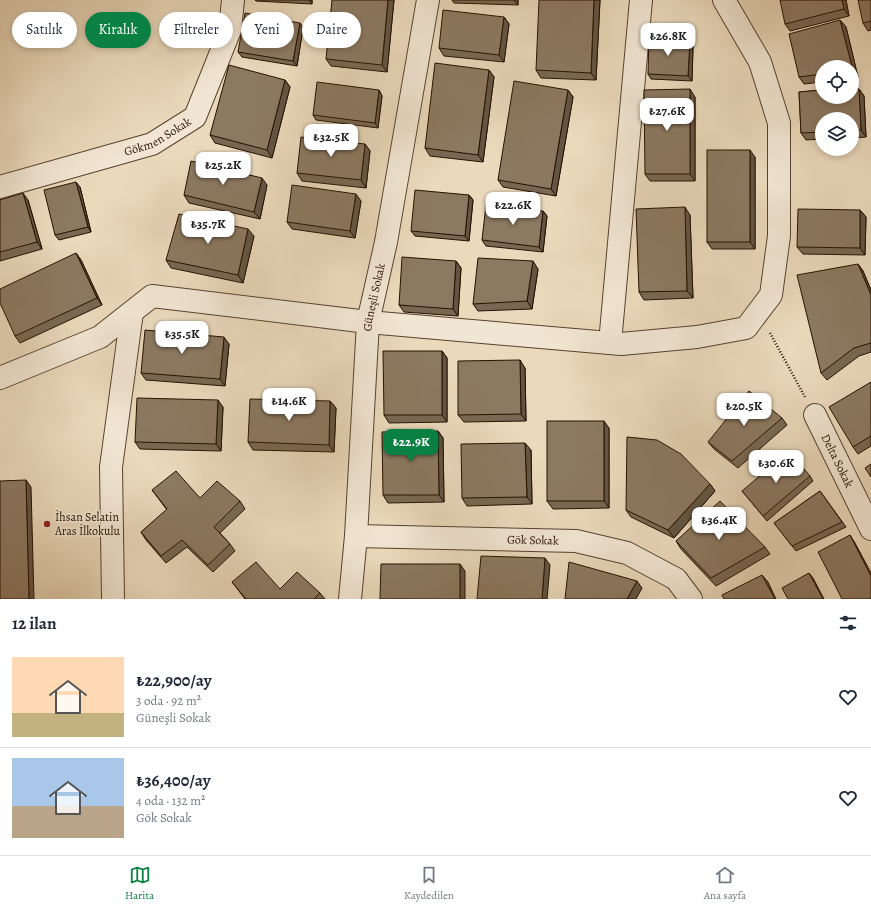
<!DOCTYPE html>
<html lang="tr">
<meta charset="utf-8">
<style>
:root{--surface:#fff;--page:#f2f2f3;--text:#1f2937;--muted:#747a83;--line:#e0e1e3;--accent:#0b8043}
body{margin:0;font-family:Alegreya,serif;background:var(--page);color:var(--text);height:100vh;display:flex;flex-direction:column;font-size:15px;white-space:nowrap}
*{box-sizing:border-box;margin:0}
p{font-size:13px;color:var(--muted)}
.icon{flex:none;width:22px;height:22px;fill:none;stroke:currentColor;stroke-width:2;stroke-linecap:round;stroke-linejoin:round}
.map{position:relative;height:599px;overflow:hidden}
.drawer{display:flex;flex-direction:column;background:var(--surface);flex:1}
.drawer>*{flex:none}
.guide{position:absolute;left:12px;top:12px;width:400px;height:36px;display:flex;gap:8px}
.buttons{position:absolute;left:815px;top:60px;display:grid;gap:8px}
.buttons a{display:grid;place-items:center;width:44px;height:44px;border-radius:50%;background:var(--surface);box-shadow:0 2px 6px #0003;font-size:20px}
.price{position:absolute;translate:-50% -34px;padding:0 9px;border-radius:8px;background:#fff;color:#222;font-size:13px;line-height:26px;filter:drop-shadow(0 1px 2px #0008)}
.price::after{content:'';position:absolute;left:50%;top:24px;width:12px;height:9px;margin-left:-6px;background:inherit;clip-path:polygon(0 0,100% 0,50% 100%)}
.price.active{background:var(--accent);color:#fff}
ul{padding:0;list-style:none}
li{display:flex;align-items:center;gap:12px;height:100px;padding:0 12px}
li+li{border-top:1px solid var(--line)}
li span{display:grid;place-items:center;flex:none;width:112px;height:80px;border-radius:0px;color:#555}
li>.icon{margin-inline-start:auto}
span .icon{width:48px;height:48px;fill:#fffc;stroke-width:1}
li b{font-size:17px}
h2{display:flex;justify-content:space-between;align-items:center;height:48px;padding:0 12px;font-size:17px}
.chip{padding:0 14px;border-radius:18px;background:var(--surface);box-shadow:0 2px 6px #0003;font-size:14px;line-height:36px}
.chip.active{background:var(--accent);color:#fff}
.tabs{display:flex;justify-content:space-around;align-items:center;height:56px;border-top:1px solid var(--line);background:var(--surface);font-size:11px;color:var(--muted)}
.tabs a{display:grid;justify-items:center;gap:2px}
.tabs .active{color:var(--accent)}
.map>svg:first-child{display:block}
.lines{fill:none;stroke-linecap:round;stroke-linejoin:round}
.street-casing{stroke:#57422f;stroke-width:24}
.path{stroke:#261000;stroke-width:2.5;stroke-dasharray:1 2;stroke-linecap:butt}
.street{stroke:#f1e6d3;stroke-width:22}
.wall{fill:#786853;stroke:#261000}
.shaded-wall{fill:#625544;stroke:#261000}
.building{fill:#8c7961;stroke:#261000}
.poi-dot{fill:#8f2418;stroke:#f1e6d3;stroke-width:1.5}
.labels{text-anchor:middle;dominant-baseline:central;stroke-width:3.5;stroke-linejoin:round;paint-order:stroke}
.street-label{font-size:12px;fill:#261000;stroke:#f1e6d3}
.poi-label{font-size:12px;fill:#261000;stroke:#f1e6d3;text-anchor:start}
</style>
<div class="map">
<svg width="871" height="599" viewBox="0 0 871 599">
<rect width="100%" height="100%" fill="#ead9bb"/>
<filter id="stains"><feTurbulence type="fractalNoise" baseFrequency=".005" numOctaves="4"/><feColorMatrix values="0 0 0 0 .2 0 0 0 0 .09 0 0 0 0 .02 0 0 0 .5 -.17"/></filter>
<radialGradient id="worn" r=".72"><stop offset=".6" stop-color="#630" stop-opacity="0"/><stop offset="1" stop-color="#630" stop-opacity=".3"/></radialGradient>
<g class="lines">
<g class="street-casing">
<g id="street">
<path id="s1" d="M0,187l152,-43 43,-27 35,-87 3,-30"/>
<path d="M610,343l31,-343"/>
<path d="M0,378l100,-41 52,-41 216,26 253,22 76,-7 49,-9 25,-33 8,-59v-113l-19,-61 -36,-62"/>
<path id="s2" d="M815,415l56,114"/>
<path id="s3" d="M356,536l220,5 51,12 49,26 15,20"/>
<path d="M113,599l-2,-132 21,-155"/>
<path id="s4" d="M350,599l6,-63 12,-214 18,-80 42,-242"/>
</g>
</g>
<path class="path" d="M770,333l35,64"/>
<use href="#street" class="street"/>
</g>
<g class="wall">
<path d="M255,0h57v4l-56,-3z"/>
<path d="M394,0l-7,72 -56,-6 -5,-7z"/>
<path d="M452,0h66v5l-64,-2z"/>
<path d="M600,0l-4,80 -55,-2 -5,-8z"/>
<path d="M846,0l3,16 -59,15 -5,-7z"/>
<path d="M871,0v30l-3,1 -5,-8z"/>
<path d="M504,17l5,7 -5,38 -60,-6 -5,-8z"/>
<path d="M840,20l6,7 12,50 -6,1v-11h-30v15l-18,2 -5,-7z"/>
<path d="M300,23l3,5 -6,38 -55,-9 -4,-5z"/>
<path d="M665,35l3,6 25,5 -1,35 -41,-2 -3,-5z"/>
<path d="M489,70l5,7 -11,85 -53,-6 -5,-8z"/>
<path d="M285,80l5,7 -18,71 -57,-15 -5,-8z"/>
<path d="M852,89h7l5,7 2,41 -14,1v-19h-30v20l-16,1 -5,-7 -2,-41 23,-2v7h30z"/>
<path d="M379,90l3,6 -4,32 -62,-8 -3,-5z"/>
<path d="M568,90l5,7 -17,99 -53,-9 -5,-7z"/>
<path d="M695,97v84h-45l-5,-7z"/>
<path d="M365,144l5,7 -4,37 -64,-7 -5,-8z"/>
<path d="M755,157v92h-43l-5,-7z"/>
<path d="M267,185l-7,34 -71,-16 -5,-8z"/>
<path d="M80,187l11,45 -32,8 -4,-5z"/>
<path d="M469,195l4,5 -4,41 -54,-5 -4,-5z"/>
<path d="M0,200h28l14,49 -42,12z"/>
<path d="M361,201l-6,37 -63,-9 -5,-7z"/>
<path d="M860,210l6,7 -1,38 -62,-1 -6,-7z"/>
<path d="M543,211l4,5 -4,36 -57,-6 -4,-6z"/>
<path d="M690,215l3,83 -49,2 -5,-8z"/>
<path d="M254,236l-11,47 -72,-15 -5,-8z"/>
<path d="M76,253l5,7 21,45 -82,38 -5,-7z"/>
<path d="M456,261l5,7 -3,48 -54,-4 -5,-7z"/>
<path d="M858,264l5,7 8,19v62l-12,4 -32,24 -6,-7z"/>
<path d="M538,269l-6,40 -54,2 -5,-7z"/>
<path d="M229,344l-4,42 -79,-6 -5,-7z"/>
<path d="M442,351l5,7v64l-58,1 -5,-8z"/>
<path d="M525,368l1,53 -62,1 -6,-7z"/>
<path d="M871,382v64l-13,8 -5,-7z"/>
<path d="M330,401l6,7 -2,44 -81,-2 -5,-8z"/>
<path d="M223,407l-2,44 -81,-2 -5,-7z"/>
<path d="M782,418l5,7 -49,43 -24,-19 -6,-7z"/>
<path d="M609,428v80l-56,1 -6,-8z"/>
<path d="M438,431l5,7 1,64 -56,1 -5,-8z"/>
<path d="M531,450l1,54 -65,2 -5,-8z"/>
<path d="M810,476l3,5 -46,40 -25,-30z"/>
<path d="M710,484l5,7 -41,47 -43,-21 -5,-7z"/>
<path d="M152,490l48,8 40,3 5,8 -25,24 10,11 5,7 -22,21 -26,-25 -21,16 -20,-23 -5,-8 26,-22z"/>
<path d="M820,491l26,36 -50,24 -22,-28z"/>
<path d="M676,541l89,6 5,7 -54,32 -35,-37z"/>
<path d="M232,582l48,7 40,4 5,6h-80z"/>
</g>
<g class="shaded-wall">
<path d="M309,0h3v4z"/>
<path d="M388,0h6l-7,72 -5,-7z"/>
<path d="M514,0h4v5z"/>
<path d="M594,0h6l-4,80 -5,-7z"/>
<path d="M842,0h4l3,16 -5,-7z"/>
<path d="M504,17l5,7 -5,38 -5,-7z"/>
<path d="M840,20l6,7 12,50 -5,-7z"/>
<path d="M300,23l3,5 -6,38 -4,-5z"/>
<path d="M665,35l3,5v6l-4,-5z"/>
<path d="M690,41l3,5 -1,35 -4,-5z"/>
<path d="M489,70l5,7 -11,85 -5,-7z"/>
<path d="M285,80l5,7 -18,71 -5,-8z"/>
<path d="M690,89l5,8v84l-5,-7z"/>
<path d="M859,89l5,7 2,41 -5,-7z"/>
<path d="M379,90l3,6 -4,32 -3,-5z"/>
<path d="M568,90l5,7 -17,99 -5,-7z"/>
<path d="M365,144l5,7 -4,37 -5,-8z"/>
<path d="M750,150l5,7v92l-5,-7z"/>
<path d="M262,178l5,7 -7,34 -6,-7z"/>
<path d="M76,182l4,5 11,45 -3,-5z"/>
<path d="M23,193l5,7 14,49 -5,-7z"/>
<path d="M356,194l5,7 -6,37 -5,-7z"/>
<path d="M469,195l4,5 -4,41 -4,-5z"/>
<path d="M685,207l5,8 3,83 -6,-7z"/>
<path d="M860,210l6,7 -1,38 -5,-7z"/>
<path d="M543,211l4,5 -4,36 -4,-5z"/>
<path d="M248,229l6,7 -11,47 -5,-8z"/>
<path d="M76,253l5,7 21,45 -5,-7z"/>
<path d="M456,261l5,7 -3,48 -5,-7z"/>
<path d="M533,261l5,8 -6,40 -5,-8z"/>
<path d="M858,264l5,7 8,19v5z"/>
<path d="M224,337l5,7 -4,42 -5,-7z"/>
<path d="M442,351l5,7v64l-5,-7z"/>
<path d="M520,360l5,8 1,53 -5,-7z"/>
<path d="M218,400l5,7 -2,44 -5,-7z"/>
<path d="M330,401l6,7 -2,44 -5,-7z"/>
<path d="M604,421l5,7v80l-5,-7z"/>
<path d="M438,431l5,7 1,64 -5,-7z"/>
<path d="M525,443l6,7 1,54 -5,-7z"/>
<path d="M26,480l5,7 3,112h-5z"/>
<path d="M710,484l5,7 -41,47 -6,-8z"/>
<path d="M850,535l5,8 16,30v3z"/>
<path d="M545,558l5,7 -3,34h-5z"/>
<path d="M460,564l5,7v28h-5z"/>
<path d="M809,573l4,5 11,21h-1z"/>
<path d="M762,575l6,7 8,17h-1z"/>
<path d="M637,581l5,7 -6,11h-9z"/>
</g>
<g class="building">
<path d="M332,0h56l-6,65 -56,-6z"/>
<path d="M539,0h55l-3,73 -55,-3z"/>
<path d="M780,0h62l2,9 -59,15z"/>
<path d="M858,0h13v21l-8,2z"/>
<path d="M443,10l61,7 -5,38 -60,-7z"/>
<path d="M245,13l55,10 -7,38 -55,-9z"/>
<path d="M840,20l13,50h-1v-3h-30v7l-23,3 -10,-43z"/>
<path d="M649,34l16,1 -1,6h26l-2,35 -40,-2z"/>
<path d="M435,63l54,7 -11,85 -53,-7z"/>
<path d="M229,65l56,15 -18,70 -57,-15z"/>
<path d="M514,81l54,9 -17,99 -53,-9z"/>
<path d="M317,82l62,8 -4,33 -62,-8z"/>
<path d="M690,89v85h-45l-1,-84z"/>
<path d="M852,89h7l2,41h-9v-11h-30v13l-21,1 -2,-41 23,-2v7h30z"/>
<path d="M301,137l64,7 -4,36 -64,-7z"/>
<rect x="707" y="150" width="43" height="92"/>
<path d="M191,161l71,17 -8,34 -70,-17z"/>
<path d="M76,182l12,45 -33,8 -11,-45z"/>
<path d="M292,185l64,9 -6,37 -63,-9z"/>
<path d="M415,190l54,5 -4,41 -54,-5z"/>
<path d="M23,193l14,49 -37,10v-52z"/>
<path d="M486,205l57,6 -4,36 -57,-7z"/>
<path d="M685,207l2,84 -48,1 -3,-83z"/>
<path d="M798,209l62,1v38l-63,-1z"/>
<path d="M179,214l69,15 -10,46 -72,-15z"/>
<path d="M76,253l21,45 -82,38 -15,-33v-14z"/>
<path d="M402,257l54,4 -3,48 -54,-4z"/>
<path d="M478,258l55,3 -6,40 -54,3z"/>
<path d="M858,264l13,31v48l-17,5 -33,25 -24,-98z"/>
<path d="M145,330l79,7 -4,42 -79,-6z"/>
<path d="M383,351h59v64h-58z"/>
<path d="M520,360l1,54 -63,1v-54z"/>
<path d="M871,382v54l-18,11 -24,-40z"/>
<path d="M749,391l33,27 -50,43 -24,-19z"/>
<path d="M137,398l81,2 -2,44 -81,-2z"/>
<path d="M250,399l80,2 -1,44 -81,-3z"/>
<rect x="547" y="421" width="57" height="80"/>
<path d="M438,431l1,64h-56l-1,-63z"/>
<path d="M627,437l30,3 24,14 29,30 -42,46 -42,-20z"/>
<path d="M525,443l2,54 -65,1 -1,-54z"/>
<path d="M789,451l21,25 -47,40 -21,-25z"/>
<path d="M871,464v13l-6,-9z"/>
<path d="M176,471l24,27 17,-17 23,20 -26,26 16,17 -22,21 -26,-25 -21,16 -20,-24 26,-23 -15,-19z"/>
<path d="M26,480l3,119h-29v-118z"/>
<path d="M820,491l22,31 -50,24 -18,-23z"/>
<path d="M720,501l45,46 -54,31 -35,-37z"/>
<path d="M850,535l21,41v23h-29l-24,-47z"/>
<path d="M481,556l64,2 -3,41h-65z"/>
<path d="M256,562l24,27 17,-17 23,21 -6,6h-68l-14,-17z"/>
<path d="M569,562l68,19 -10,18h-62z"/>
<path d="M381,564h79v35h-80z"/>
<path d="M809,573l14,26h-35l-6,-11z"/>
<path d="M762,575l13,24h-51l-2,-4z"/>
</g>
<circle class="poi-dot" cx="47" cy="524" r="4"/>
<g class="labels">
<g class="street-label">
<text stroke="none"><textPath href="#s1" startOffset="166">Gökmen Sokak</textPath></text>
<text stroke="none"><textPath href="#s4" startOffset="303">Güneşli Sokak</textPath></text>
<text stroke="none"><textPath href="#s2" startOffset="51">Delta Sokak</textPath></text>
<text stroke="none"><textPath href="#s3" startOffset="177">Gök Sokak</textPath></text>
</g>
<g class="poi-label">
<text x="55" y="517">İhsan Selatin<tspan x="55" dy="14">Aras İlkokulu</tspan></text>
</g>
</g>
<rect width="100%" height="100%" filter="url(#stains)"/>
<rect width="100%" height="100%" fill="url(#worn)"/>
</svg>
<div class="buttons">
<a><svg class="icon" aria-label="locate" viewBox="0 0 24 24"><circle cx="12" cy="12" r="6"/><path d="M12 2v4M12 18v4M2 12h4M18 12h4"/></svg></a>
<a><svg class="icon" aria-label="layers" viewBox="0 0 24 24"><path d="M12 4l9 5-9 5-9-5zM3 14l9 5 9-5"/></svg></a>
</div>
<b class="price" style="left:668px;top:57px">₺26.8K</b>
<b class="price" style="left:667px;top:132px">₺27.6K</b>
<b class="price" style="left:331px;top:158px">₺32.5K</b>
<b class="price" style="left:223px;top:186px">₺25.2K</b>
<b class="price" style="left:513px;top:226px">₺22.6K</b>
<b class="price" style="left:208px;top:245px">₺35.7K</b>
<b class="price" style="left:182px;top:355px">₺35.5K</b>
<b class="price" style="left:289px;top:422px">₺14.6K</b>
<b class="price" style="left:744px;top:427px">₺20.5K</b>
<b class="price active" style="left:411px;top:463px">₺22.9K</b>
<b class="price" style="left:776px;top:484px">₺30.6K</b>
<b class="price" style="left:719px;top:541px">₺36.4K</b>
<div class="guide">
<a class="chip">Satılık</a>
<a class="chip active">Kiralık</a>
<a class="chip">Filtreler</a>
<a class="chip">Yeni</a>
<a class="chip">Daire</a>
</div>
</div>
<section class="drawer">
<h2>12 ilan<svg class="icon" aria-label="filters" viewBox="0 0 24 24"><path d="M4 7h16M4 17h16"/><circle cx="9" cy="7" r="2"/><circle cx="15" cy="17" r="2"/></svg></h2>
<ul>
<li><span style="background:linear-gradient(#ffd9b3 70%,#c2b280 0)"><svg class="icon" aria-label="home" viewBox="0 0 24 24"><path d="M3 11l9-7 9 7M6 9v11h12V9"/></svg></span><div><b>₺22,900/ay</b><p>3 oda · 92 m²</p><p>Güneşli Sokak</p></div><svg class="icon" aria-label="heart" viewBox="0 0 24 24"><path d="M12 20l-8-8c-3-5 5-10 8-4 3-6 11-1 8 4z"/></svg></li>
<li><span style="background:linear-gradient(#a9c7e8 60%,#b9a48a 0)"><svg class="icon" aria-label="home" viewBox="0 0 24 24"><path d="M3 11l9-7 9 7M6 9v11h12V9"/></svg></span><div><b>₺36,400/ay</b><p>4 oda · 132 m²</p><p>Gök Sokak</p></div><svg class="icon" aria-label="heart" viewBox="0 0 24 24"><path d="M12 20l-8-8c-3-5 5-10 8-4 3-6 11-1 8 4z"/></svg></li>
</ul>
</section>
<nav class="tabs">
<a class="active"><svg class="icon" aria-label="map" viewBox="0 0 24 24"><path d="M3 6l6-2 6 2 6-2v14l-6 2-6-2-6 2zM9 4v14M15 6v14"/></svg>Harita</a>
<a><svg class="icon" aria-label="saved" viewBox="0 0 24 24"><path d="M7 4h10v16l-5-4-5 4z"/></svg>Kaydedilen</a>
<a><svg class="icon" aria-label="home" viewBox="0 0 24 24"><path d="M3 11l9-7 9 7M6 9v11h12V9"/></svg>Ana sayfa</a>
</nav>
